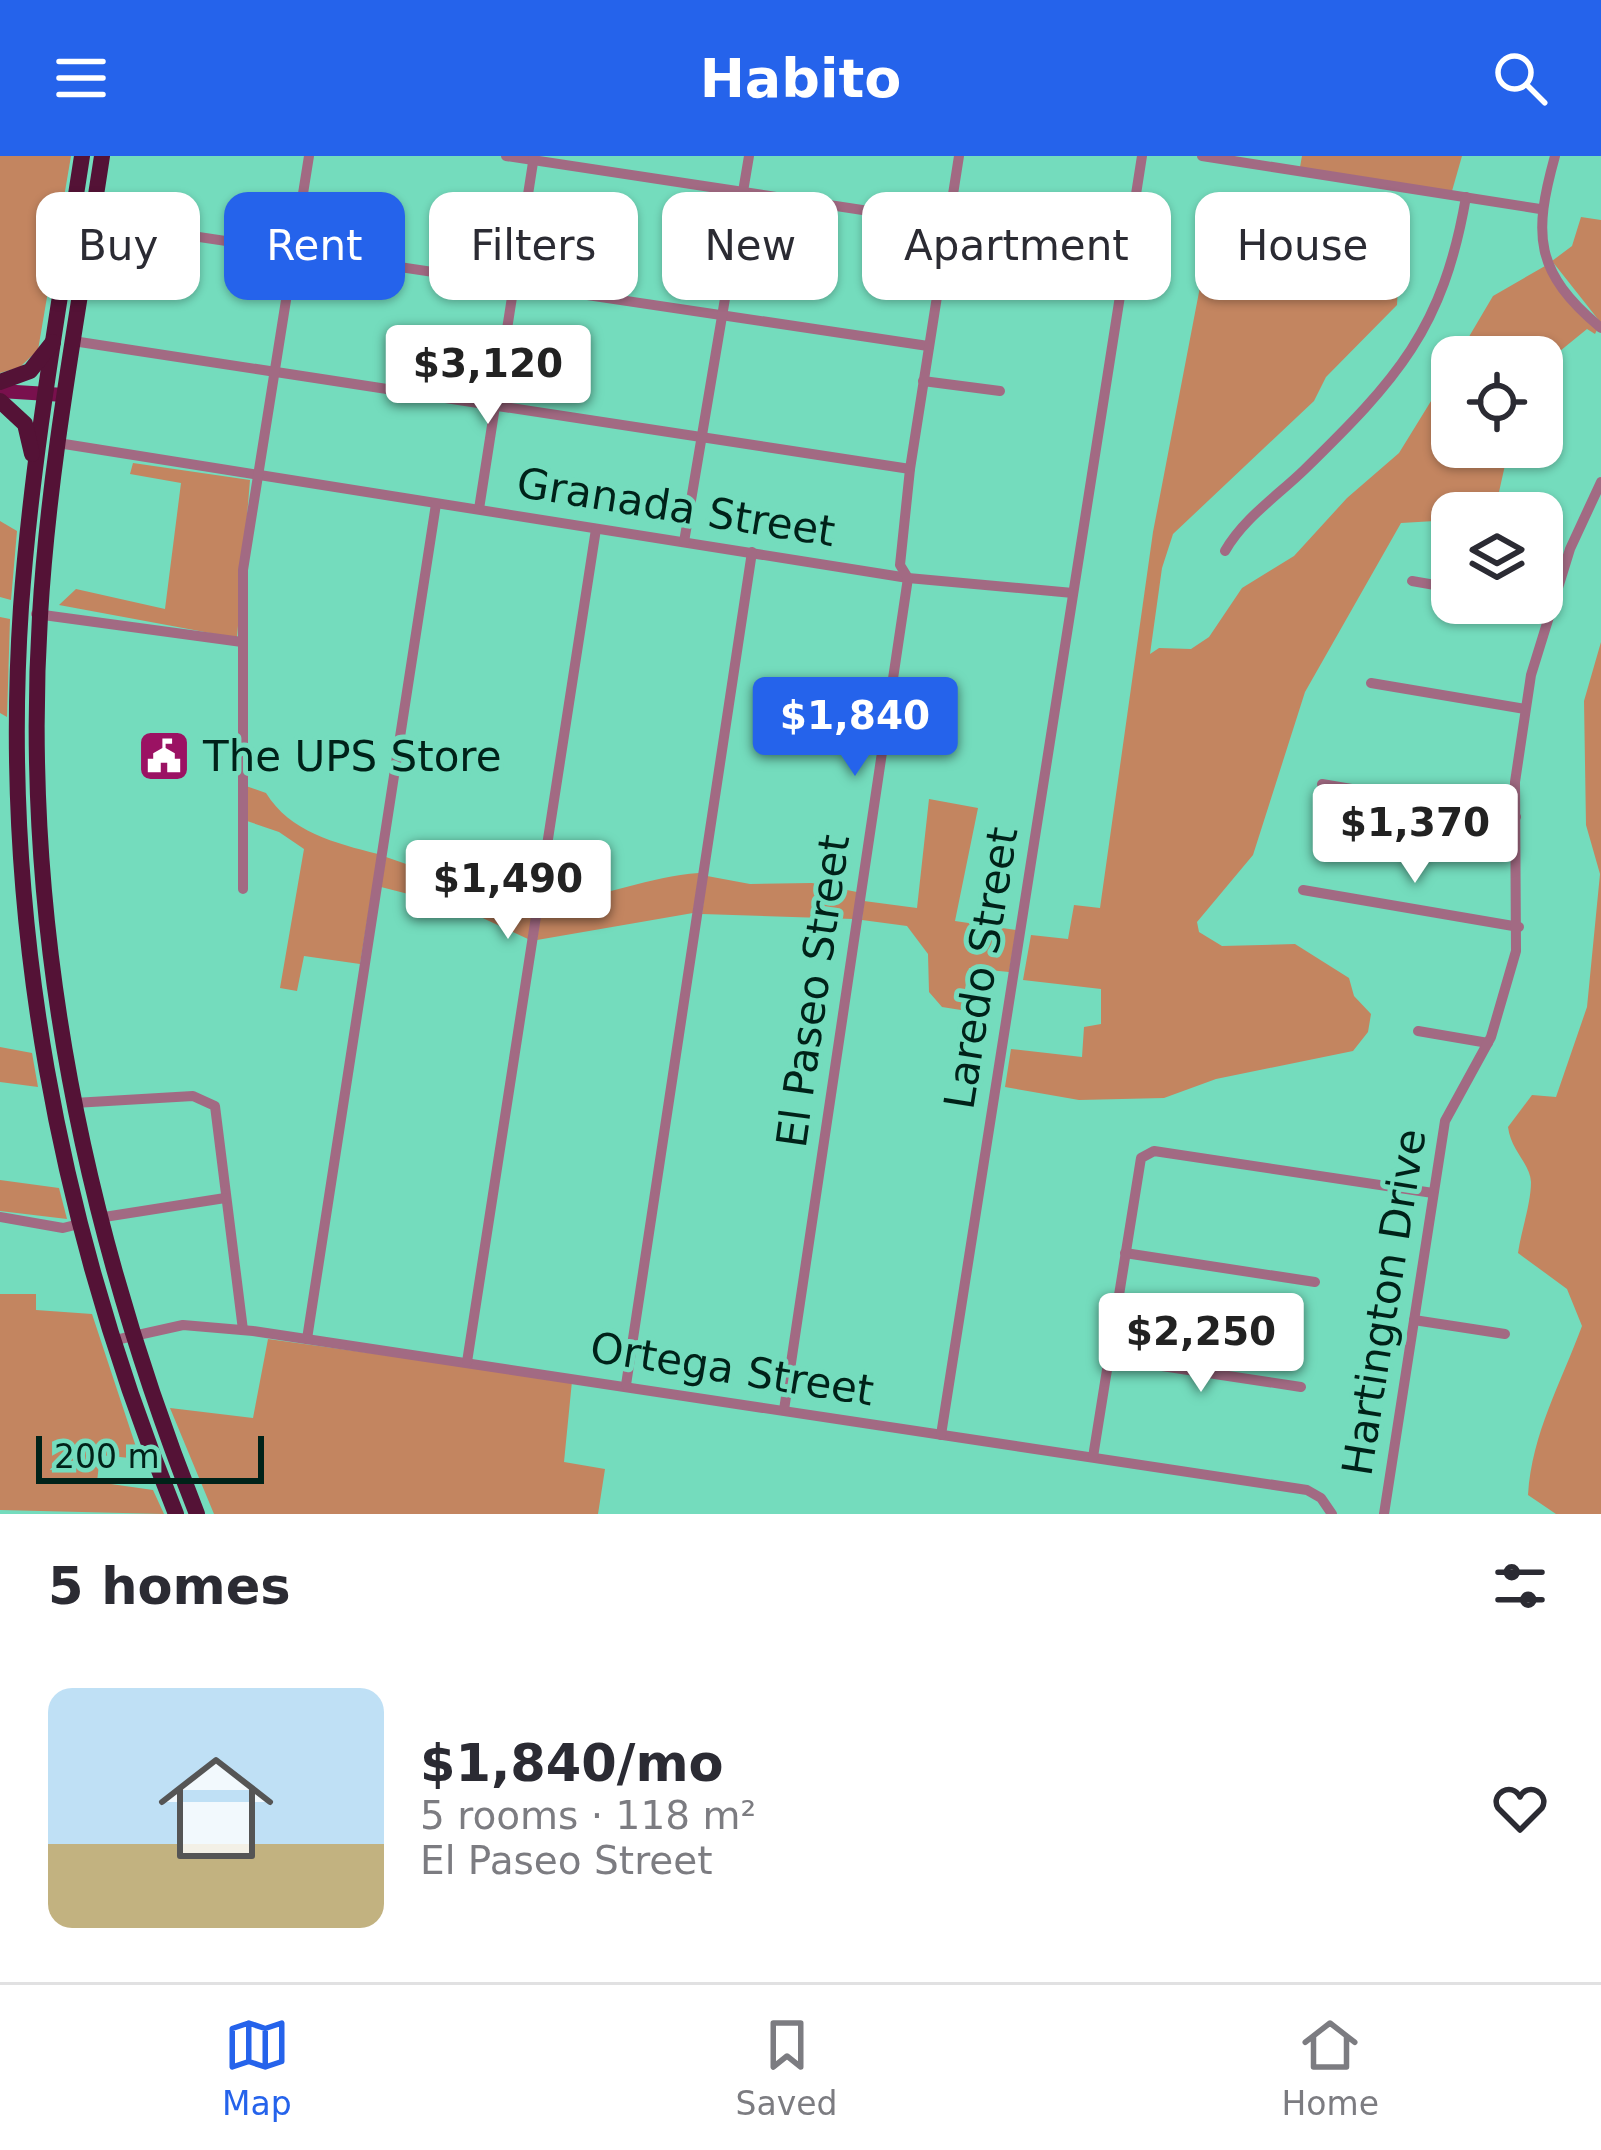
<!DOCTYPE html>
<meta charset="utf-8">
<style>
:root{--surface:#fff;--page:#f7f7f7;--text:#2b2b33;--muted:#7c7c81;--line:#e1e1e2;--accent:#2563eb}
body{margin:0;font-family:"DejaVu Sans",sans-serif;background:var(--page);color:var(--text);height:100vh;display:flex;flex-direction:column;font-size:45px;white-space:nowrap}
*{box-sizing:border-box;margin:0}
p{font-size:39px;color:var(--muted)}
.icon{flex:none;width:66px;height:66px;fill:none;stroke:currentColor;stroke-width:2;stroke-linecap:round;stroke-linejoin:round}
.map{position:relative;height:1358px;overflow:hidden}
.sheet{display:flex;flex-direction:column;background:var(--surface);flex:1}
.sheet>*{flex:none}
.hud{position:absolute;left:36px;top:36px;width:1530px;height:108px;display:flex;gap:24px}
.fabs{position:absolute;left:1431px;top:180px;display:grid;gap:24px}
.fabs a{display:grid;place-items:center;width:132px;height:132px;border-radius:24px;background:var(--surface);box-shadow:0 3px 9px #0004;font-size:60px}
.scale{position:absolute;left:36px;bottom:30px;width:228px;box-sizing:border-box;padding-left:12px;border:6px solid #002219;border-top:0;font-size:33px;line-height:42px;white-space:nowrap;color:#002219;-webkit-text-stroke:9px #74dcbd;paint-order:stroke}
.price{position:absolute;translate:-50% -102px;padding:0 27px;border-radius:12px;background:#fff;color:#222;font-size:39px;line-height:78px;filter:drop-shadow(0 3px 6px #0008)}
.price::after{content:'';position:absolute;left:50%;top:72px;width:36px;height:27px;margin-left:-18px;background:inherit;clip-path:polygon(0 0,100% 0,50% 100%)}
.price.active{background:var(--accent);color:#fff}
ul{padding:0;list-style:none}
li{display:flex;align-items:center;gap:36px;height:300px;padding:0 48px}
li+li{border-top:3px solid var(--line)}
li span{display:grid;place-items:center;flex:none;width:336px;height:240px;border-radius:24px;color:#555}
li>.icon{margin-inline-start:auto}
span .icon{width:144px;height:144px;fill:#fffc;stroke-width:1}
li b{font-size:51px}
h2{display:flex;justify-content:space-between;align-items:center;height:144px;padding:0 48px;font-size:51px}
.chip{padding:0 42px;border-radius:24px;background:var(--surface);box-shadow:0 3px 9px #0004;font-size:42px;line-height:108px}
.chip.active{background:var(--accent);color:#fff}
header{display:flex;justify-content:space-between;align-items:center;height:156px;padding:0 48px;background:var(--accent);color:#fff;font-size:54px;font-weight:800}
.dock{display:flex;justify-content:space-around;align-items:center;height:168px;border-top:3px solid var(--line);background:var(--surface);font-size:33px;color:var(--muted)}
.dock a{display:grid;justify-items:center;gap:6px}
.dock .active{color:var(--accent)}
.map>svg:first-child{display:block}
.green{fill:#c38560}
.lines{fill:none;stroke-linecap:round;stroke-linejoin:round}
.minor{stroke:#a26a83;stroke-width:10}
.major{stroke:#79104d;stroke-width:14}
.highway{stroke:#541236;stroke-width:16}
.labels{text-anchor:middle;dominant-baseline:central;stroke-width:10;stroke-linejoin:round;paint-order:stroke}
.street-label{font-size:42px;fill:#002219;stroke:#74dcbd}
.poi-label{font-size:42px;fill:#002219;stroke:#74dcbd;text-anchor:start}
</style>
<header><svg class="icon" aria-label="menu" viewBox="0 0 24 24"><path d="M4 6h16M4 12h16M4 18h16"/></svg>Habito<svg class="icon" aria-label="search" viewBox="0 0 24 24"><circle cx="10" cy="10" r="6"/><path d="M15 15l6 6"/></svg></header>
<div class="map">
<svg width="1601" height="1358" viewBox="0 0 1601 1358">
<rect width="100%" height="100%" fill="#74dcbd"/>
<g class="green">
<path d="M0,0h71l-33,194 -18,17 -20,6z"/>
<path d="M1302,0h160l-10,35 -152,-24z"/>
<path d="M1581,61l20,3v103l-49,-62 20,-15z"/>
<path d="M1213,63l72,11 -3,15 21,31 95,8 -1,21 -71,72 -12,24 -141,133 -11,34 -12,86 9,-6 32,1 18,-12 33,-49 52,-32 53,-58 52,-45 53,-86v80h57l-10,45 -29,21h-18v7l-51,3 -96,169 -52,163 -56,67 2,10 23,14 73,-2 54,34 5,18 17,18 -3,18 -15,19 -137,28 -52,19 -85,2 -74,-13 6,-38 71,8 2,-30 17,-3v-35l-78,-9 8,-45 37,4 6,-34 26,3 53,-376z"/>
<path d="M1545,110l52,64 -2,4 -8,-5 -27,22 -18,29v-23h-85l36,-61z"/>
<path d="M133,307l117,17 -13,158 -178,-33 17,-16 89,20 16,-126 -51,-9z"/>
<path d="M0,365l17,10 -6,69 -11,-3z"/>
<path d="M0,461l10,2 -3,98 -7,-4z"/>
<path d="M1601,486v872h-45l-28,-19c4,-62 33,-112 54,-169l-15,-37 -49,-36c3,-22 13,-49 13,-71 -1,-19 -20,-31 -23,-55l24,-32 24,2 31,-90 13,-133 -14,-49 -2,-124z"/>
<path d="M246,630l20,7c24,39 69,50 112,61l-18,110 -56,-8 -7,35 -17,-3 24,-139 -25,-17 -32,-11z"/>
<path d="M929,643l49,9 -23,113 61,9 -7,42 -40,-4 -8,42 -19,-3 -13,-15 -1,-38 -21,-28 -45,-6 2,-19 53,7z"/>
<path d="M386,701l66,23 83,16 -7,43 -69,-32 -78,-20z"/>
<path d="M699,717l-6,40 -156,27 6,-42c55,5 101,-22 156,-25z"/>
<path d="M707,720l43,8 62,-1 45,9 -4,27 -151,-5z"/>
<path d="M0,891l32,6 6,34 -38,-5z"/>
<path d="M0,1024l59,8 8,31 -67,-8z"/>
<path d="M0,1138h36v16l56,4 48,145 -40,-4 -3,27 56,8 11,24 -164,-4z"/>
<path d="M268,1183l304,42 -8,81 41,7 -7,45h-384l-44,-106 83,10z"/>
</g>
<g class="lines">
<g class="minor">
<path d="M506,0l442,67"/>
<path d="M1202,0l338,53"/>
<path d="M1555,0c-22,79 -21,116 46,172"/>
<path d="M92,65l836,125"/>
<path d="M73,185l837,128"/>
<path d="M923,225l77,10"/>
<path d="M58,287l850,135 165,15"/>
<path d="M479,353l55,-353"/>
<path d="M684,386l65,-386"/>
<path d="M1225,395c18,-32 52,-55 78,-80 94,-92 140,-141 163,-274"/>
<path d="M1412,425l40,7"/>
<path d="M36,458l206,28"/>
<path d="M1371,527l154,26"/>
<path d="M1322,628l194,33"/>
<path d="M243,733v-319l66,-414"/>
<path d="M1303,734l216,37"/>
<path d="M1418,875l70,12"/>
<path d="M74,947l119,-7 22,10 28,224"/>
<path d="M0,1061l63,11 16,-4"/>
<path d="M98,1062l127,-20"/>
<path d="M1125,1097l190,29"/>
<path d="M1414,1164l91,14"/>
<path d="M307,1183l129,-835"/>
<path d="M111,1185l72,-16 70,6 1054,159 14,8 11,16"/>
<path d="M1109,1202l192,29"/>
<path d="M467,1206l129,-833"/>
<path d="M626,1229l126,-833"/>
<path d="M784,1254l124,-832 -8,-13 10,-96 49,-313"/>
<path d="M941,1279l201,-1279"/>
<path d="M1093,1301l48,-299 13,-7 279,42"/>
<path d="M1384,1358l61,-393 46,-84 25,-86 -1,-169 16,-107 39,-126 31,-67"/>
</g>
<path class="major" d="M0,235l64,4"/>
<g class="highway">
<path d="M82,0c-23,150 -50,300 -61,451 -21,311 38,619 155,907"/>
<path d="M102,0c-23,153 -53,306 -62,460 -19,311 43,610 157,898"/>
<path d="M0,226l30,-11 23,-29"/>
<path d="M0,245l25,23 7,30"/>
</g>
</g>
<defs>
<g id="civic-square" transform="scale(2.7)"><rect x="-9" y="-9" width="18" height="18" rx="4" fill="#9b1263" stroke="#74dcbd"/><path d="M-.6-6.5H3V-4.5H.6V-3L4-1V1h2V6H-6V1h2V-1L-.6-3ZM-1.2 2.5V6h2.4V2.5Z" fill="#fff"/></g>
</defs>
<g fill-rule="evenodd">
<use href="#civic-square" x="164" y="600"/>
</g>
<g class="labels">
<g class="street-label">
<text transform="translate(676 351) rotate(9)">Granada Street</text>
<text transform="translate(981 812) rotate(-81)">Laredo Street</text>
<text transform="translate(813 835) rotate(-82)">El Paseo Street</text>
<text transform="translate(1384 1146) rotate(-81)">Hartington Drive</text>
<text transform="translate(732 1213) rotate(9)">Ortega Street</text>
</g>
<g class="poi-label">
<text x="203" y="600">The UPS Store</text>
</g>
</g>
</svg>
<div class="fabs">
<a><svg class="icon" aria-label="locate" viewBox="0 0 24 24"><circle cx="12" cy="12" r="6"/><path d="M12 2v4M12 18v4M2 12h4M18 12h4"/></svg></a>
<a><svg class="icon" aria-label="layers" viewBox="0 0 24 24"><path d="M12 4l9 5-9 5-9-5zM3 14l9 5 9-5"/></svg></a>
</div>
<div class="scale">200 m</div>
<b class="price" style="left:488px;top:271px">$3,120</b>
<b class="price active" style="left:855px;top:623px">$1,840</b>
<b class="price" style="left:1415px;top:730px">$1,370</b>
<b class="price" style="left:508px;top:786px">$1,490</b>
<b class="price" style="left:1201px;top:1239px">$2,250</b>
<div class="hud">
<a class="chip">Buy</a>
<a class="chip active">Rent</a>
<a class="chip">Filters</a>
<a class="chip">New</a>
<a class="chip">Apartment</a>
<a class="chip">House</a>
</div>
</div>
<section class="sheet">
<h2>5 homes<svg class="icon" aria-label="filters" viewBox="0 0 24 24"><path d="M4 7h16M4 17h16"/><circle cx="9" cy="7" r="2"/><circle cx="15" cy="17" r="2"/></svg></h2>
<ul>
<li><span style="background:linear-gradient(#bfe0f5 65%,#c2b280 0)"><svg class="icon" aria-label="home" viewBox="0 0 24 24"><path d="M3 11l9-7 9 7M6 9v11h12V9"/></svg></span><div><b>$1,840/mo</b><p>5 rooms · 118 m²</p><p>El Paseo Street</p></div><svg class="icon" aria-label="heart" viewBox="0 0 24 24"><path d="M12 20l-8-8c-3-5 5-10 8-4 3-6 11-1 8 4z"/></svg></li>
</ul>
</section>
<nav class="dock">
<a class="active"><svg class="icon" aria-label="map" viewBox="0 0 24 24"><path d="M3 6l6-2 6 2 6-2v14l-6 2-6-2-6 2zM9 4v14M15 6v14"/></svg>Map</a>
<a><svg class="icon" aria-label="saved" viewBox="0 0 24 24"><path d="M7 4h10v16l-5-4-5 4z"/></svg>Saved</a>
<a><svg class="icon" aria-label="home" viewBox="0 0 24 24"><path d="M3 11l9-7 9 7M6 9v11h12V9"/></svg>Home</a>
</nav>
